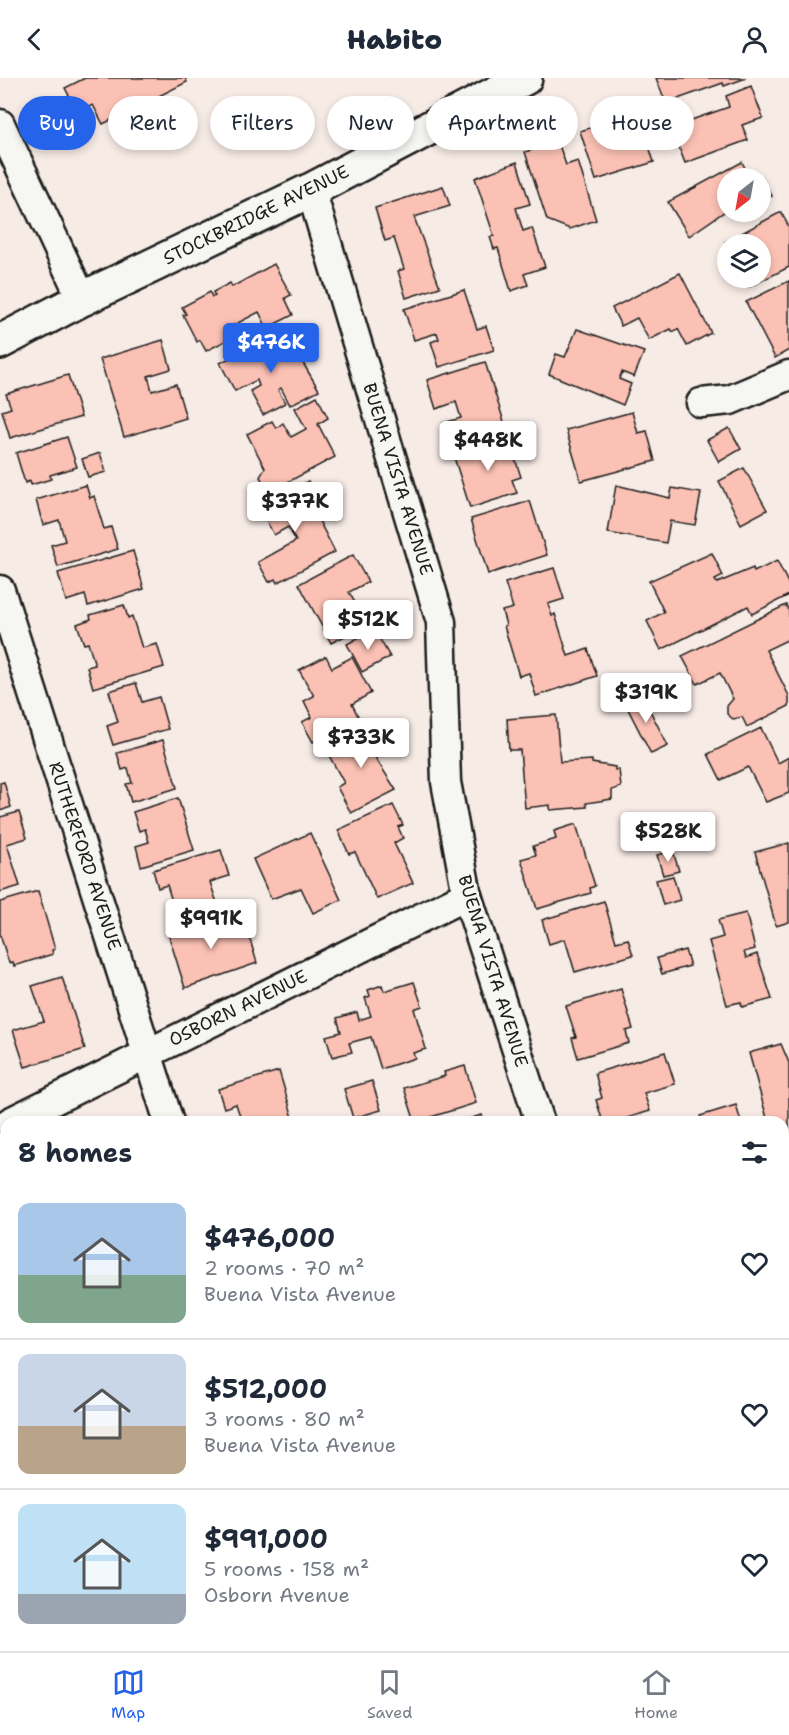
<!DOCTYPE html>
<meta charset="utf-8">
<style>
:root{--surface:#fff;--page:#f6f6f7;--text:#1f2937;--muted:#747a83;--line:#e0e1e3;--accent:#2563eb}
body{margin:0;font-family:"Shantell Sans",sans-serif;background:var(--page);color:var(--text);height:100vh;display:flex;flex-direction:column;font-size:22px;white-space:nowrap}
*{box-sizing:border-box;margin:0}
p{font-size:20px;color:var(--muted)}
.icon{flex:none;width:33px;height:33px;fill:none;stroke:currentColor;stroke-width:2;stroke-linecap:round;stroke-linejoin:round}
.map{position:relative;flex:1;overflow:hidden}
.drawer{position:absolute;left:0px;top:1038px;width:789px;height:536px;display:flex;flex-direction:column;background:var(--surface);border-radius:18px 18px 0 0;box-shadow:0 3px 9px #0003}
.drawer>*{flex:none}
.banner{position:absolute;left:18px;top:18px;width:753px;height:54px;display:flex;gap:12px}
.needle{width:39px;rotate:211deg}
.fabs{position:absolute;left:717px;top:90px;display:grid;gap:12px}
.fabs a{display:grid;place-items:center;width:54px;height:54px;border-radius:50%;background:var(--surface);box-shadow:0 3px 9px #0003;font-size:30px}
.price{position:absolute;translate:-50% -51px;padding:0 14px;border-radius:6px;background:#fff;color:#222;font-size:20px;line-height:39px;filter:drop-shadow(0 2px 3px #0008)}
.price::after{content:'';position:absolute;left:50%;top:36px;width:18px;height:14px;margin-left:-9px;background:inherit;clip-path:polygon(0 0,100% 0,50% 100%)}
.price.active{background:var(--accent);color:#fff}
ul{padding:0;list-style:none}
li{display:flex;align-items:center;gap:18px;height:150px;padding:0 18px}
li+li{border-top:2px solid var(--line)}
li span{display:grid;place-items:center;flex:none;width:168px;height:120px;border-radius:12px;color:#555}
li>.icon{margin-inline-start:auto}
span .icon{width:72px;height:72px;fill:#fffc;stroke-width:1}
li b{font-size:26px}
h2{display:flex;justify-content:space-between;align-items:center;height:72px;padding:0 18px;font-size:26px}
.tag{padding:0 21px;border-radius:27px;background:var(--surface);box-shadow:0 3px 9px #0003;font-size:21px;line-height:54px}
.tag.active{background:var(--accent);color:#fff}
header{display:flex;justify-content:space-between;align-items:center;height:78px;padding:0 18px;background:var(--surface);font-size:27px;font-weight:800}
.menu{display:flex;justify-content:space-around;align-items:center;height:84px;border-top:2px solid var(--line);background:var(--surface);font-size:16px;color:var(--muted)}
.menu a{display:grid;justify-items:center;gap:3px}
.menu .active{color:var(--accent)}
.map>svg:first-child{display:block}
.building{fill:#fbc1b4;stroke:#1c1c1c;stroke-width:1.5}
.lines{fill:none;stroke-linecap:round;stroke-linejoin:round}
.minor-casing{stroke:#1c1c1c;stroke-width:33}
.tertiary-casing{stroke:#1c1c1c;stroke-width:38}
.minor{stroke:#f6f6f2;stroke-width:28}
.tertiary{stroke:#f6f6f2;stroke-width:33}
.labels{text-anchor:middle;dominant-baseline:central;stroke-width:5;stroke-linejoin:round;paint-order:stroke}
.street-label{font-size:18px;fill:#1c1c1c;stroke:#f6f6f2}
</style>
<header><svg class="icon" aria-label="back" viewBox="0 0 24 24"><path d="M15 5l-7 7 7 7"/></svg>Habito<svg class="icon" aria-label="person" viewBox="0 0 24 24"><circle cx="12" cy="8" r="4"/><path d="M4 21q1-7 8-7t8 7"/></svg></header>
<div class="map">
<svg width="789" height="1573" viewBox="0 0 789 1573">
<rect width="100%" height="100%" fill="#f7ebe6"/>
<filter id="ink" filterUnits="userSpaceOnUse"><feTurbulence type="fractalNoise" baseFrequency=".0167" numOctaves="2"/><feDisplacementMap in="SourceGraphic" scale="12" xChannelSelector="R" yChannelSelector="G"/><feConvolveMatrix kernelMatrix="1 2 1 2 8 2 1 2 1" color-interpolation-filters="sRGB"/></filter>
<g filter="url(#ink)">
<g class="building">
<path d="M85,0h100l2,4 -84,42 -10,-19 -15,7 -13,-24z"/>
<path d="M656,0h90l-22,8 -1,-3 -57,20z"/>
<path d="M751,8l12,32 -21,7 6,15 -63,23 -14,-36 58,-20 -3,-11z"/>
<path d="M635,24l19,60 -58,18 -16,-49 24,-7 6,18 9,-3 -9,-29z"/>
<path d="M558,64l8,23 12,-4 18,59 -26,9 -23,-9 -22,-68z"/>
<path d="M517,84l13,42 -14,4 7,23 9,-3 13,39 -21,7 4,11 -17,6 -13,-43 -4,1 -4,-12 4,-1 -19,-58z"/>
<path d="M742,84l8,16h-22v31l-39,27 -21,-34z"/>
<path d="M762,99l10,19 -12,6 -1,-24z"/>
<path d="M443,108l7,20 -36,11 26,70 -34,11 -8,-27 6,-2 -10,-31 -9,3 -10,-33z"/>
<path d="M781,134l8,15v40l-40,20 -5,-9h16v-34l-32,2 -3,-4z"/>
<path d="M274,186l17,31 -6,3 8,17 -26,13 -8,-16 -33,17 5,9 -25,13 -6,-11 -3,2 -14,-27 3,-1 -4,-7 28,-15 2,5 3,-1 -2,-4 17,-9 2,4z"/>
<path d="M680,195l31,60 -24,13 -9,-17 -5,3 -2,-3 -22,11 -12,-22 -16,8 -9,-18z"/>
<path d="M789,203v69l-14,8 -29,-56z"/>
<path d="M464,212l13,39 9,-3 8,24 -55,17 -8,-25 8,-3 -2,-6 -23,7 -10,-31z"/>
<path d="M577,251l67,23 -10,25 -12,-5 -3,7 12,5 -8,21 -74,-31 7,-20 9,3z"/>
<path d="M275,256l6,12 9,-5 29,49 -29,15 -9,-17 -3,2 7,13 -22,12 -13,-24 9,-5 -2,-6 -22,11 -15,-28z"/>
<path d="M163,262l8,29 -23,7 4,15 24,-7 10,34 -62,19 -24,-78z"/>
<path d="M485,284l21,66 -56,18 -7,-23 18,-5 -5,-16 -20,7 -9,-29z"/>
<path d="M68,297l13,42 -71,21 -8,-27 9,-3 -5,-14z"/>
<path d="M317,318l11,22 -10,6 17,33 -62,33 -7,-3 -6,-10 5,-9 -18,-34 25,-13 4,7 7,-5 8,14 15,-8 -11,-21z"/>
<path d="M632,334l6,21 9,-2 8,30 -74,20 -15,-51z"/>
<path d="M729,350l12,21 -22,13 -12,-22z"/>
<path d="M67,359l10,30 -27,8 1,4 -20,6 -1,-4 -5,2 -9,-30z"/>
<path d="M508,359l13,40 -9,3 5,13 -47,15 -17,-54z"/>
<path d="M100,375l6,19 -18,5 -6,-18z"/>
<path d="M744,390l23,42 -26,14 -22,-43z"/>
<path d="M308,403l14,26 -8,4 21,41 -58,31 -2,-4 -6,3 -11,-20 38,-21 -8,-14 -14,8 -15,-28z"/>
<path d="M86,407l4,13 4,-2 10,33 7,-2 7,22 -60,18 -7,-22 14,-4 -6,-21 -16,5 -7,-25z"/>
<path d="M616,407l54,13 2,-10 29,5 -6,32 -25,-4 -4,22 -58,-10z"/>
<path d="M530,423l17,54 -59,19 -17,-55z"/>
<path d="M133,473l11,38 -56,17 -3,-11 -19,6 -8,-28z"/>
<path d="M712,475l11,23 -8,4 2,3 36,-15 1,4 23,-11 12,24v10l-37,19 -4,-8 -87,44 -14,-29 17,-9 -15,-31z"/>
<path d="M353,477l15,27 -19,10 18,33 -36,18 -32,-59z"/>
<path d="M554,490l10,31 -16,5 4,12 3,-2 13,42 20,-7 9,27 -61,20 -7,-23 -10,3 -15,-50 2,-1 -4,-14 11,-3 -8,-25z"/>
<path d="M124,527l4,13 4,-2 10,32 15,-4 7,23 -71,21 -6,-21 8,-2 -7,-22 -4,1 -7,-20 14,-5 -1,-4z"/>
<path d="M786,527l3,6v28l-23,11 23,46v10l-42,21 -5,-10 -9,2 -6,-5v-8l6,-7 -13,-26 -23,11 -15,-28z"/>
<path d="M374,551l16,28 -28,15 -15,-28z"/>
<path d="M326,578l6,12 20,-11 19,36 -19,11 7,14 -46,24 -11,-20 10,-5 -8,-16 10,-5 -15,-26z"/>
<path d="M136,605l6,19 17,-5 9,32 -55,16 -6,-19 11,-4 -9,-31z"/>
<path d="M642,617l26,51 -17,8 -26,-51z"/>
<path d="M556,637l4,47 32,-2v3l23,4v3h4l2,17 -9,3v9l-26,4 1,4 -37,3v-5l-25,3 -5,-58h-11l-2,-31z"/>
<path d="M377,645l11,19 -17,9 25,39 -45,23 -14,-26 7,-4 -18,-33z"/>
<path d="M761,650l17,35 11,-6v36l-23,9 -18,-35 -27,13 -13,-26z"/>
<path d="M163,662l14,48 -46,14 -5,-18 6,-1 -4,-15 -6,2 -5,-17z"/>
<path d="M4,704l7,25 -11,4v-28z"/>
<path d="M178,720l16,52 -53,16 -5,-20 13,-4 -4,-13 -6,2 -6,-19z"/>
<path d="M393,727l10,20 -5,2 5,11 -9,5 19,40 -36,16 -22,-47 -6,2 -11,-24z"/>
<path d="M19,734l8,26 -20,6 13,42 -20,6v-75z"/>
<path d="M576,746l19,62 -5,2 1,5 -54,16 -16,-50 15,-4 -3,-9 23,-7 -2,-8z"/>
<path d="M310,755l31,67 -28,13 -12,-25 -30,11 -18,-40z"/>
<path d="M789,765v79l-13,4 -21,-74z"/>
<path d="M221,772l8,26 -19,6 8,24 -41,12 -10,-33 -9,3 -5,-18z"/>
<path d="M673,773l6,20 -16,4 -6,-20z"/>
<path d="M673,798l7,24 -17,5 -7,-25z"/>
<path d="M38,813l17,58 -3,1 1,4 -39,12 -1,-4 -4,1 -9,-28v-33z"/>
<path d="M604,823l12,41 12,-3 5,16 -58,17 -10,-33 -16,5 -7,-24z"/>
<path d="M746,835l9,36 -11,3 2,6 11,-4 15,45 -30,8 -1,-5 -14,3 -18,-64 14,-4 -5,-17z"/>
<path d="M243,838l14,47 -72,25 -18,-58 39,-11 5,18 7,-2 -3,-11z"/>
<path d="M685,872l5,16 -28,8 -5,-16z"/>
<path d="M62,899l23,72 -60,18 -12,-37 31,-9 -12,-35z"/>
<path d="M414,904l8,24 -8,3 12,40 -13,4 2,5 -34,11 -10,-32 -22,6 3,9 -20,5 -6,-21 15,-4 -4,-14 20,-6 2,8 12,-4 -6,-18 5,-2 -2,-6 14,-5 2,6z"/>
<path d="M621,911l12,40 -7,2 3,12 -51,15 -6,-20 4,-1 -10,-31z"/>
<path d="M781,966l8,19v75l-6,2v-18h-15l-19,-69z"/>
<path d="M665,974l10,32 -31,9 6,18 -36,11h-11l-7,-22 6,-2 -7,-25z"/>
<path d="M465,988l11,37 -61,19 -11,-34 41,-12 -1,-4z"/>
<path d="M279,993l15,50 -52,1 -6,-18 -12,4 -6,-19z"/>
<path d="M372,1003l9,29 -28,8 -9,-29z"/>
<path d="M736,1027l5,17h-39l-2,-6z"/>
<path d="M482,1037l2,7h-27z"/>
<path d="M0,1112l6,19v59l-6,2z"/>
<path d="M6,1197v42l-6,2v-42z"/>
<path d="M6,1247v41l-6,2v-41z"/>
<path d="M783,1285l6,20v15l-6,1z"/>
<path d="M6,1297v40l-6,2v-40z"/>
<path d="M783,1344l6,13v27l-6,2z"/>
<path d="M84,1568h64l1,2 -10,3h-73z"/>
<path d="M427,1568h38l2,5h-58z"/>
<path d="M515,1568h61l2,5h-61z"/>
<path d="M605,1568h44l2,5h-44z"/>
</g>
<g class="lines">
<g class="minor-casing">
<g id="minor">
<path d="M0,46l82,175"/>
<path d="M311,112l130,432 5,160 21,113 73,227"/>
<path d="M701,325l29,-3 59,-25"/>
<path d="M0,512l169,532"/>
<path d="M10,1044l457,-227"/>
<path d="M333,1568l1,5"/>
<path d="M708,1568l2,5"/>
<path d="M0,1570l1,3"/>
</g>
</g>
<g class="tertiary-casing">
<path id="tertiary" d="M0,264l82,-43 229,-109 214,-112"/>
</g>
<use href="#minor" class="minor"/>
<use href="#tertiary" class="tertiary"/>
</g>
</g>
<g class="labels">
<g class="street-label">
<text transform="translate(256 137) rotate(-26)">STOCKBRIDGE AVENUE</text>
<text transform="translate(398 401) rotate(73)">BUENA VISTA AVENUE</text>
<text transform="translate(85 778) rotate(72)">RUTHERFORD AVENUE</text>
<text transform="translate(493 893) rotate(73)">BUENA VISTA AVENUE</text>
<text transform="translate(238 930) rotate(-26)">OSBORN AVENUE</text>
</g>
</g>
</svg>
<div class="fabs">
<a><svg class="needle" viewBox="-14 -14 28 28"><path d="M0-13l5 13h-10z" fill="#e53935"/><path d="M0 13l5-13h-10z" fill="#747a83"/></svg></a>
<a><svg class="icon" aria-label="layers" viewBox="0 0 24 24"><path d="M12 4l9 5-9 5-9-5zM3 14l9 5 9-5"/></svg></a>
</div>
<b class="price active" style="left:271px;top:296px">$476K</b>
<b class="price" style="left:488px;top:394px">$448K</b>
<b class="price" style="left:295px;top:455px">$377K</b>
<b class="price" style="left:368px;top:573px">$512K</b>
<b class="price" style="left:646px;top:646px">$319K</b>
<b class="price" style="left:361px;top:691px">$733K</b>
<b class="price" style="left:668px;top:785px">$528K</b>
<b class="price" style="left:211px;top:872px">$991K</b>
<div class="banner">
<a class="tag active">Buy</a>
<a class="tag">Rent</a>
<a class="tag">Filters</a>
<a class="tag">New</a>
<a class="tag">Apartment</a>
<a class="tag">House</a>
</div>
<section class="drawer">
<h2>8 homes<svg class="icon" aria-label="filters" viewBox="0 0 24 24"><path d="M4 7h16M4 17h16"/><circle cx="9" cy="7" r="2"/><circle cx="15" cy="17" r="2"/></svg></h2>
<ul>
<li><span style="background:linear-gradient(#a9c7e8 60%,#7fa58c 0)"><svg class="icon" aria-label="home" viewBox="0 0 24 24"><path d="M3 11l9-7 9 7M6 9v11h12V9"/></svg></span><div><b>$476,000</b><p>2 rooms · 70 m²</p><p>Buena Vista Avenue</p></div><svg class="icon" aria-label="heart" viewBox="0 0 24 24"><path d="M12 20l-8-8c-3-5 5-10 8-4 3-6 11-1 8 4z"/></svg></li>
<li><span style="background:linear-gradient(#c9d6e8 60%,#b9a48a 0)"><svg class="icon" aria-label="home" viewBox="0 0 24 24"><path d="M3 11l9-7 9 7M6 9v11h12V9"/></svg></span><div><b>$512,000</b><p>3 rooms · 80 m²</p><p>Buena Vista Avenue</p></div><svg class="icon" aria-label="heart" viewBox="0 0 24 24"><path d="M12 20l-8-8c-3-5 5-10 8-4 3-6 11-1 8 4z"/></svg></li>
<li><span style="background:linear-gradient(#bfe0f5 75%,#9aa5b1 0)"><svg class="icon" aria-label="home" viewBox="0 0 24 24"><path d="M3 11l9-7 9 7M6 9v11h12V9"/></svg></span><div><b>$991,000</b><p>5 rooms · 158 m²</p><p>Osborn Avenue</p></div><svg class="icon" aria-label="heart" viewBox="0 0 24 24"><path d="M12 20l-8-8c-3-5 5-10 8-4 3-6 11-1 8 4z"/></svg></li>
</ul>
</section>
</div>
<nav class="menu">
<a class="active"><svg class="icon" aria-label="map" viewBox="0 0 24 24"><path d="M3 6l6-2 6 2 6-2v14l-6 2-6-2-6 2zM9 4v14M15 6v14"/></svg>Map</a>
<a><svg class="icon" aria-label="saved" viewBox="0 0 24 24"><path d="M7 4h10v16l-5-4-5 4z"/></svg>Saved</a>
<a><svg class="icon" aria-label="home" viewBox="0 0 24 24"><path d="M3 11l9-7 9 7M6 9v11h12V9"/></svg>Home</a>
</nav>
